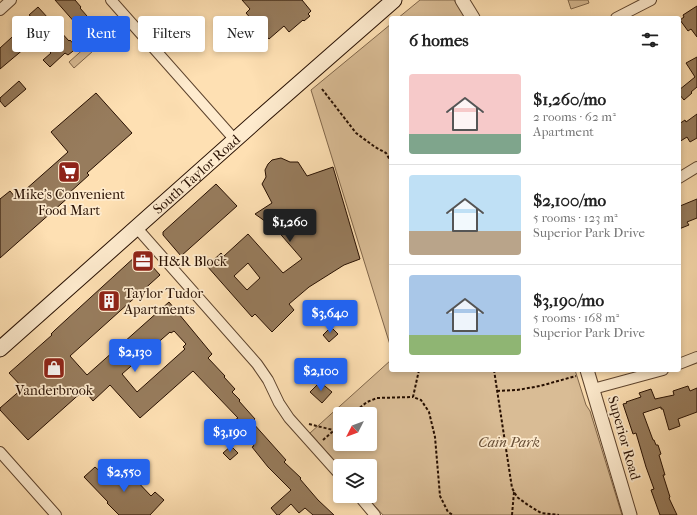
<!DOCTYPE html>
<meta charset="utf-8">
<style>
:root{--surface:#fff;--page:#f2f2f2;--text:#222;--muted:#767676;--line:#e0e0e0;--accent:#2563eb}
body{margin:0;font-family:"IM FELL French Canon",serif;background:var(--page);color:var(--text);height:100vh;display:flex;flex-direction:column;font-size:15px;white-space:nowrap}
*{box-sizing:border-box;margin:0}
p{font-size:13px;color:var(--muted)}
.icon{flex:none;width:22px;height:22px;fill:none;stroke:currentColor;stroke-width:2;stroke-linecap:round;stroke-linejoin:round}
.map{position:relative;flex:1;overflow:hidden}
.drawer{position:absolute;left:389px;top:16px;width:292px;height:356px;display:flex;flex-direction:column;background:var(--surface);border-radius:4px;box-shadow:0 2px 6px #0003}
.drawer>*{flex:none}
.banner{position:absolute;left:12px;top:16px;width:317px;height:36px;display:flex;gap:8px}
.needle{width:26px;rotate:228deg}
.fabs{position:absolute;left:333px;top:407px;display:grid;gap:8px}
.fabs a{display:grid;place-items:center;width:44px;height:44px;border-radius:4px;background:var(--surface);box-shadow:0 2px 6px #0003;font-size:20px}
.price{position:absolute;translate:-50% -34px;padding:0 9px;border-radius:4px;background:var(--accent);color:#fff;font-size:13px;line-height:26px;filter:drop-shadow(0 1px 2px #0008)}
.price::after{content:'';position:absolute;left:50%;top:24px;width:12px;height:9px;margin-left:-6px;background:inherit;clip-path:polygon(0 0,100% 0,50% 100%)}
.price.current{background:#222;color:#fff}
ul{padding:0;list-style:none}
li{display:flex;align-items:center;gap:12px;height:100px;padding:0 20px}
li+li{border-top:1px solid var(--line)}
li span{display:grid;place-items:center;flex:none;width:112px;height:80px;border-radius:4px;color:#555}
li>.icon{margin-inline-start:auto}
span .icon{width:48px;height:48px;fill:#fffc;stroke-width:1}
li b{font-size:17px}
h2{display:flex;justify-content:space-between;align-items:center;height:48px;padding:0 20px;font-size:17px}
.chip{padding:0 14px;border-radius:4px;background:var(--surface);box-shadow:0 2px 6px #0003;font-size:14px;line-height:36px}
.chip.current{background:var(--accent);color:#fff}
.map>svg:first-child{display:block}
.green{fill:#d9bc95;stroke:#80664a;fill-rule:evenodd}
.building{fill:#977c5d;stroke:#270f00;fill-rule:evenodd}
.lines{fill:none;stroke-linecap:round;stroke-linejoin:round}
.minor-casing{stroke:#5d432d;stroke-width:12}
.tertiary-casing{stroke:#5d432d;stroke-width:15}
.secondary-casing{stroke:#270f00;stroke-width:17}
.path{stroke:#270f00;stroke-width:2;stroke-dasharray:3 2;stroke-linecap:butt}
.minor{stroke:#feebce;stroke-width:10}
.tertiary{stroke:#feebce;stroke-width:13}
.secondary{stroke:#feebce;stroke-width:15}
.labels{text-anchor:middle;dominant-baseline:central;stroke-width:3.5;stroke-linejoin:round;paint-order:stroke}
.street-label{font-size:14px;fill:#270f00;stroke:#feebce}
.poi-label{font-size:14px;fill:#270f00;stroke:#feebce}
.park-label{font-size:14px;font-style:italic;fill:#654c34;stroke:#feebce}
</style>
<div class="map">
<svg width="697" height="515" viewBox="0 0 697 515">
<rect width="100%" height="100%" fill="#fee0b3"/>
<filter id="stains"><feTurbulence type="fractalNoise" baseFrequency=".005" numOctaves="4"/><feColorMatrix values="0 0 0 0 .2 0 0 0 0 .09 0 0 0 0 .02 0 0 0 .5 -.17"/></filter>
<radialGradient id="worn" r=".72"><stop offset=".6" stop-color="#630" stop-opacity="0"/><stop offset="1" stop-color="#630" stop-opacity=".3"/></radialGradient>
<g class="green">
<path d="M420,0h34l12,18h-68z"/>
<path d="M568,0h20l1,3 -18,6z"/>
<path d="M391,24v324l-80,-258z"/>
<path d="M97,37l5,6 -28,25 -5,-6z"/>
<path d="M391,360v10h184l11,35 4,6 32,104h-239l-17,-19h4v-30h-30v1l-30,-34zM340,414h30v30h-30z"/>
</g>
<g class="building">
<path d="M55,0h20l6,7 -1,1 14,16 -10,9z"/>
<path d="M242,0h60l9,11 -3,3 2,2 -6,5 -1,-1 -14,12 -5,-6 -15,13 -23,-26 4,-4z"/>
<path d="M697,6v31l-6,-8 -3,2 -8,-11 4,-3 -1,-2z"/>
<path d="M38,7l31,34 1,-1 7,8 -9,7 -3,-2 -15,14 -7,-7 8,-7 -13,-14 -6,5 -1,-1 -31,26v-21l33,-30 -4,-3z"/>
<path d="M697,57v30l-6,5 1,1 -8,7 -5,-6v-4l16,-13 -9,-14z"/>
<path d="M19,81l7,8 -21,18 -5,-6v-3z"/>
<path d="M96,93l36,40 -45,40 2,2 -21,19 2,2 -70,62v-59l10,-8 6,7 52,-46 -17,-20z"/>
<path d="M697,114v24l-7,4 -3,-5 -8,5v-18l6,-4 1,2z"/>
<path d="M281,158l9,4h8l9,14 26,-9 27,92 -16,6 -35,22 -20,17 5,6 -22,22 -17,-18 -3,3 -45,-51 14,-13 3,3 24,-22 35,39 19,-14 -26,-30 -21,-15 17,-11 -10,-19 4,-7 -1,-7 3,-6 4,-4zM248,263l12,15 -13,12 -13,-14z"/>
<path d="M216,184l21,22 -56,50 -18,-21v-3z"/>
<path d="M697,199v19l-10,4 2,3 -10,4v-26l1,3z"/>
<path d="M137,255h5l18,20 -90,81 17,19 82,-73 43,52 -4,4 17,18 -1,1 11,12 -3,3 8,8 -1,1 16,18 -3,3 34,38 -2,2 17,16 -1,1 18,21 16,15h-21l-8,-7 -6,5 -8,-9 -12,11h-2l-6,-7 20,-18 -23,-23 -16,-20 2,-1 -21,-25 5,-3 -45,-47 -53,47 -30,-33 -17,16 -9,-11 -56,50 -28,-30v-2l23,-20 -14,-15 43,-38 -1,-1 4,-4zM174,331l12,13 -3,3 2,2 -48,43 -15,-18 48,-42 1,1z"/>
<path d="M331,327l7,7 -9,8 -6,-7z"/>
<path d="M320,382l12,10 -10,11 -12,-11z"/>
<path d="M688,386l2,5 7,-3v24l-19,7 2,7 -11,4 -6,-21h-2v-2l-18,6 10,27h1l2,5h2l3,9 -2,1 6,20h-2l7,22 -1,1 8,17h-17l-9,-25 3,-1 -8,-22 -10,-34 -3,1 -10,-30 4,-1 -1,-1 15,-5 -2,-4 12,-4 4,10 19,-4 -1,-4z"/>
<path d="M231,446l7,7 -8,7 -7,-7z"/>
<path d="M95,467l8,7 7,-7 12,11 1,-1 5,6 6,-5 17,18 4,-4 9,8 -14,15h-31l-12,-12 1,-1 -24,-25z"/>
</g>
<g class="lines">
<g class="minor-casing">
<g id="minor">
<path d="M111,0l124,140"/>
<path d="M0,10l11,-10"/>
<path d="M616,18l35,-18"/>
<path d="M679,178l18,-11"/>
<path d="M136,227l121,137 11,16 11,23 10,15 51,57"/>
<path d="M679,364l18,-7"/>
<path d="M593,389l70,-19"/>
<path d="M0,452l56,63"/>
<path d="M359,496l16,19"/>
</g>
</g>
<g class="tertiary-casing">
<g id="tertiary">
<path d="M462,0l11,18"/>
<path d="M587,370l43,145"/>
</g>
</g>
<g class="secondary-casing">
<g id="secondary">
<path id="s1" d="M0,349l264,-235 130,-114"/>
</g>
</g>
<g class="path">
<path d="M322,89l34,44 19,14 11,6 5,9"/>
<path d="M419,370l-6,27 8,3 8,12 6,25 5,59 8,16 5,3"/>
<path d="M494,370l18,118 5,9 11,8 13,8 18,2"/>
<path d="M497,391l20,-1 23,-4 36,-10"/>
<path d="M352,414l15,-12 10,-4 36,-1"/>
<path d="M309,424l24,6"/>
<path d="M323,440l17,-15"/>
<path d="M512,515l2,-23"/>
</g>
<use href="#minor" class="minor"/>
<use href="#tertiary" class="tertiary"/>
<use href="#secondary" class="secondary"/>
</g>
<defs>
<g id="supermarket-square" transform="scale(1.15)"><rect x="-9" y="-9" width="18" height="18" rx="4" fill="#8f2418" stroke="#feebce"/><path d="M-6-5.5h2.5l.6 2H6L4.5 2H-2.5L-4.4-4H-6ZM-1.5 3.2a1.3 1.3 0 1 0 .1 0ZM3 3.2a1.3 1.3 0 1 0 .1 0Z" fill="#fff"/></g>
<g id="office-square" transform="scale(1.15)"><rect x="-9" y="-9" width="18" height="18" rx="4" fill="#8f2418" stroke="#feebce"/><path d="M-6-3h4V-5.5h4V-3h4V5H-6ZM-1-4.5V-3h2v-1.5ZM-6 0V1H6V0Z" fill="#fff"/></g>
<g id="building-square" transform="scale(1.15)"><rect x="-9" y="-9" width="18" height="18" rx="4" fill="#8f2418" stroke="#feebce"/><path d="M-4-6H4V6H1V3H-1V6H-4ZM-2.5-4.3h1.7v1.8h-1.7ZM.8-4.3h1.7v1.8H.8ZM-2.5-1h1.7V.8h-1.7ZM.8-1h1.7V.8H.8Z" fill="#fff"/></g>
<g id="shop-square" transform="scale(1.15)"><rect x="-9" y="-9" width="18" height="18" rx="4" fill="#8f2418" stroke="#feebce"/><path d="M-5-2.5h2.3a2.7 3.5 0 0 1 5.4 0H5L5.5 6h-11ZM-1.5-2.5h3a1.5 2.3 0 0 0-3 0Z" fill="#fff"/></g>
</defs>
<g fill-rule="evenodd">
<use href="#supermarket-square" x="69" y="172"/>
<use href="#office-square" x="143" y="261"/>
<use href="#building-square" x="109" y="301"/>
<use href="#shop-square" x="54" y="368"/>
</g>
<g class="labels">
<g class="street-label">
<text stroke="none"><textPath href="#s1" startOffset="263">South Taylor Road</textPath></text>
<text transform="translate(624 438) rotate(74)">Superior Road</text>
</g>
<g class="poi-label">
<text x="69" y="194">Mike's Convenient<tspan x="69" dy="16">Food Mart</tspan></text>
<text x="158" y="261" text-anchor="start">H&amp;R Block</text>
<text x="124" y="293" text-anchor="start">Taylor Tudor<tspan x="124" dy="16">Apartments</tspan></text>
<text x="54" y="390">Vanderbrook</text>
</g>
<g class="park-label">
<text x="509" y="442">Cain Park</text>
</g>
</g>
<rect width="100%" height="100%" filter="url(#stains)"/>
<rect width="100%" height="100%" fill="url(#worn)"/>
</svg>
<div class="fabs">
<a><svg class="needle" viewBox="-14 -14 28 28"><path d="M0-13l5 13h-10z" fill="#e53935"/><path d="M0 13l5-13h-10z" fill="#767676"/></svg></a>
<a><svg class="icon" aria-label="layers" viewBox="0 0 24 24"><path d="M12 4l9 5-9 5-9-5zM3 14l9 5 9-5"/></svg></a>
</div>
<b class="price current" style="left:290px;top:243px">$1,260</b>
<b class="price" style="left:330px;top:334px">$3,640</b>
<b class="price" style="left:135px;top:373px">$2,130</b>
<b class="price" style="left:321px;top:392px">$2,100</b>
<b class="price" style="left:230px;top:453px">$3,190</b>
<b class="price" style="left:124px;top:493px">$2,550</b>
<div class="banner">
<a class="chip">Buy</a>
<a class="chip current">Rent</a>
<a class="chip">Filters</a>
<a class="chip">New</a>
</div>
<section class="drawer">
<h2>6 homes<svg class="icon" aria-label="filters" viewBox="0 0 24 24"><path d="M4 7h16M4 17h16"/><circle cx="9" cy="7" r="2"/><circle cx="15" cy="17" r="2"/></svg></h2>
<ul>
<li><span style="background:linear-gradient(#f6c9c9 75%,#7fa58c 0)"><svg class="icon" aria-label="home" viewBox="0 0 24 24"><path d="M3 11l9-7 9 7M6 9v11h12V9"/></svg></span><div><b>$1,260/mo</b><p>2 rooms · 62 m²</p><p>Apartment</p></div></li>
<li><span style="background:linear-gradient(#bfe0f5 70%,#b9a48a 0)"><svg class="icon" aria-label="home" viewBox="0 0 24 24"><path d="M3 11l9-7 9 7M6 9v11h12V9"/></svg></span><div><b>$2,100/mo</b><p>5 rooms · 123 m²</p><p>Superior Park Drive</p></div></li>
<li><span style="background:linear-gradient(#a9c7e8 75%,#8fb573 0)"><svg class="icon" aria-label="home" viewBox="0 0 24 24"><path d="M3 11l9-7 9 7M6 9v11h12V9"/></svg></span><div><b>$3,190/mo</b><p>5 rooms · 168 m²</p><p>Superior Park Drive</p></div></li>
</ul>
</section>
</div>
